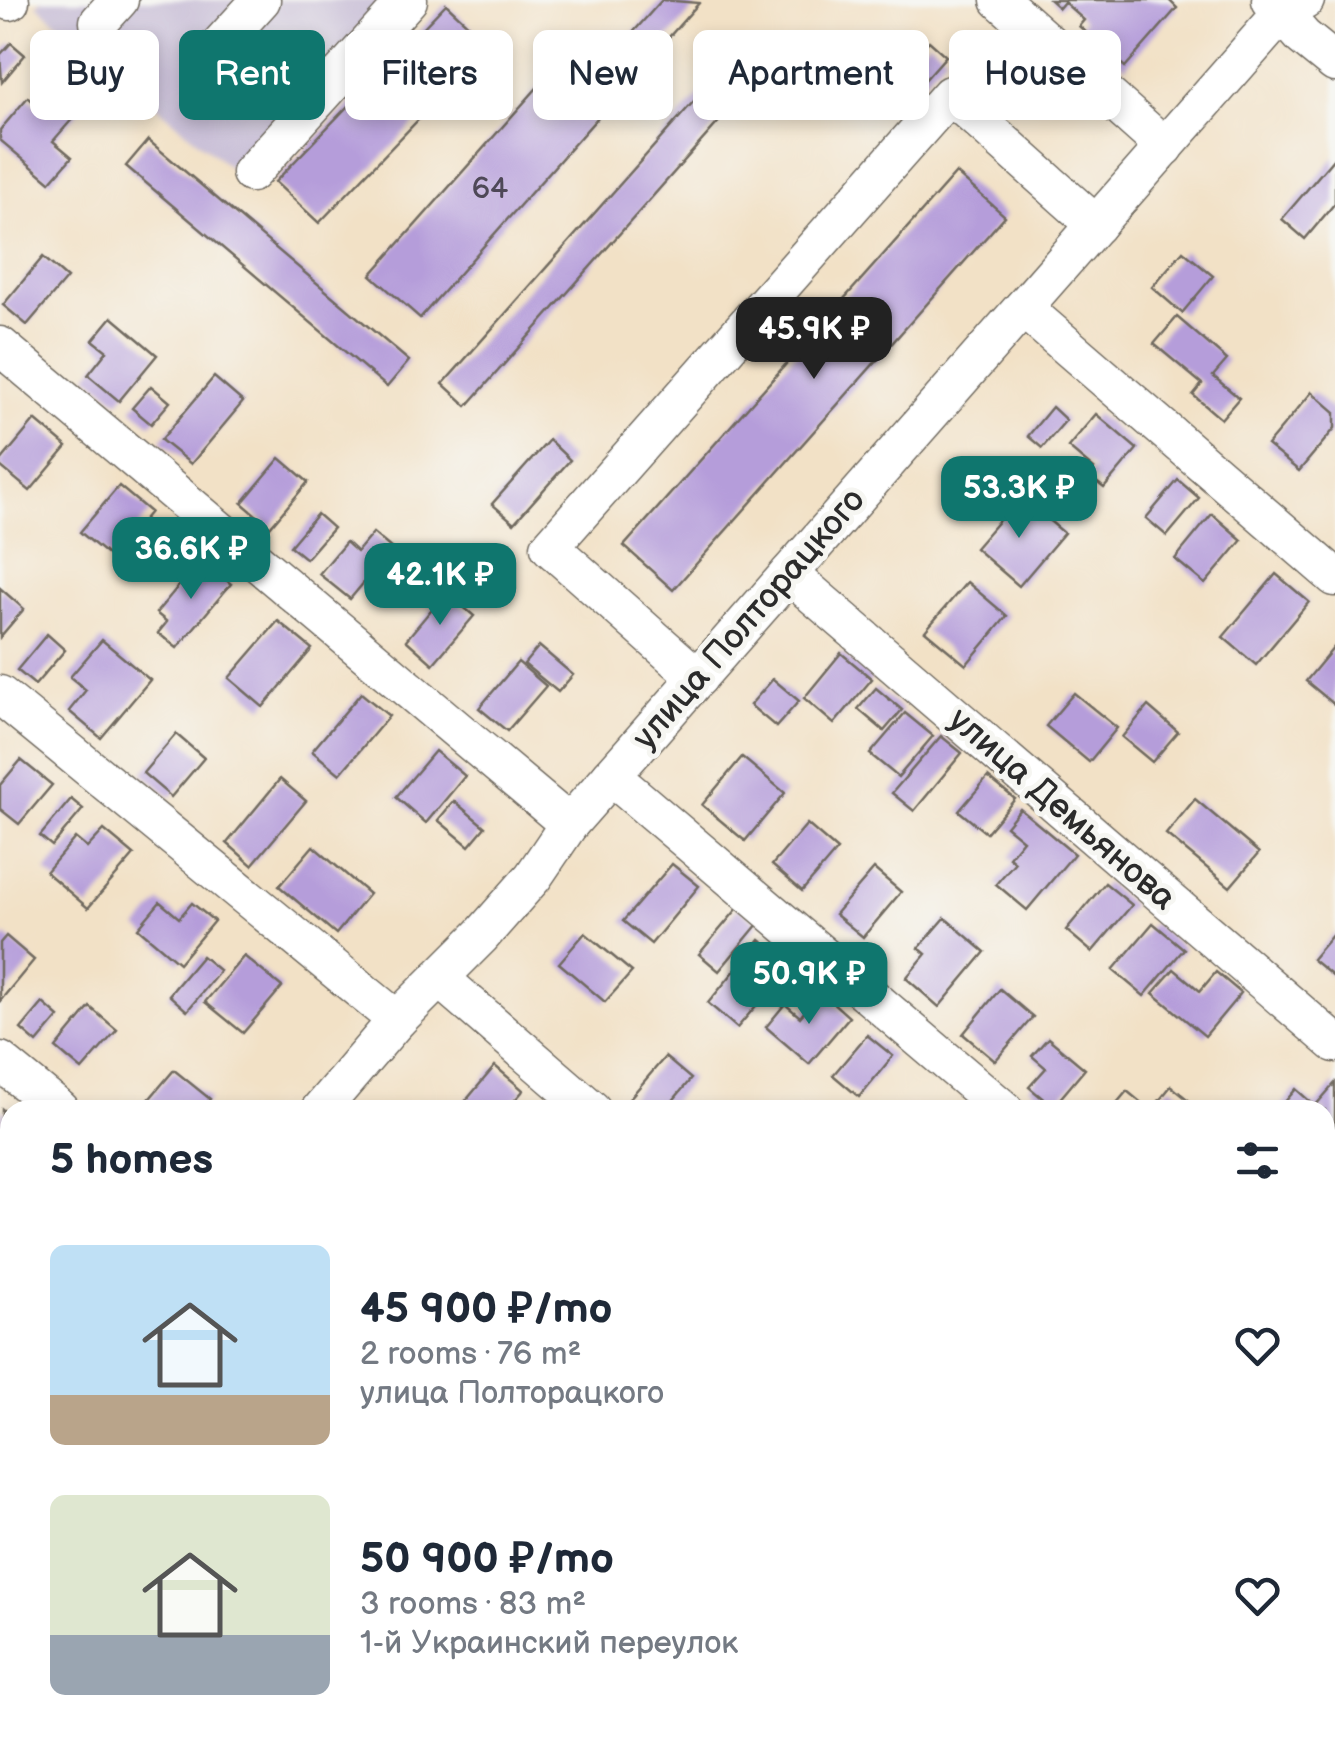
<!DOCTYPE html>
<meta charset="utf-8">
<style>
:root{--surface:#fff;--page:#f6f6f7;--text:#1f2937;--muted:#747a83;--accent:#0f766e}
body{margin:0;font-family:"Balsamiq Sans",sans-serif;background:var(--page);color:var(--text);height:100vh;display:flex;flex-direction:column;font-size:38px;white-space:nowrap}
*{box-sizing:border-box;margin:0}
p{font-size:32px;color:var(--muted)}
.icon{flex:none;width:55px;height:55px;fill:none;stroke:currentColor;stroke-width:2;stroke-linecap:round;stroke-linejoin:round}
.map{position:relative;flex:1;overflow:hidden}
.sheet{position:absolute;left:0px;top:1100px;width:1335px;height:642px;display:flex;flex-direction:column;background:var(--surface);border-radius:30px 30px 0 0;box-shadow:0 5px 15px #0003}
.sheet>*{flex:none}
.hud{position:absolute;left:30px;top:30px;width:1275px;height:90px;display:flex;gap:20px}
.price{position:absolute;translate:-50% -85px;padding:0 22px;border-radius:20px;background:var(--accent);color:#fff;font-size:32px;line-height:65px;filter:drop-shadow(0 2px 5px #0008)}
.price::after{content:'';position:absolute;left:50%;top:60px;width:30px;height:22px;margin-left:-15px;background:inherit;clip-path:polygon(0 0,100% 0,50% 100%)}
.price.on{background:#222;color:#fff}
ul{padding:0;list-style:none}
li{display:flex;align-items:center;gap:30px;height:250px;padding:0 50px}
li span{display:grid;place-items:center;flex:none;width:280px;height:200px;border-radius:15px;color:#555}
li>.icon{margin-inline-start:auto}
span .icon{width:120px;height:120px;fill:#fffc;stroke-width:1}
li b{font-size:42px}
h2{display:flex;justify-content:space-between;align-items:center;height:120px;padding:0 50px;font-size:42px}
.pill{padding:0 35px;border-radius:15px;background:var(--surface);box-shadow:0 5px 15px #0003;font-size:35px;line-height:90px}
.pill.on{background:var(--accent);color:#fff}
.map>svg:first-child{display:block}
.industrial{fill:#c9bfd7}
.building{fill:#b59dda}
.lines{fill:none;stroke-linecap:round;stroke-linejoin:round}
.minor-casing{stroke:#716b61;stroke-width:41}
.minor{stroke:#fff;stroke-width:38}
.rail{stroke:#2b2b2b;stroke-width:8}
.labels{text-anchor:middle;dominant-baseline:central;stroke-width:10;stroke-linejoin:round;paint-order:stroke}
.number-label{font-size:30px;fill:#4e4857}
.street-label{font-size:35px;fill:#2b2b2b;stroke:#f6f6f2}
</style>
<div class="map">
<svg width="1335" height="1741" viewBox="0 0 1335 1741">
<rect width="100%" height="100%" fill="#f6f6f2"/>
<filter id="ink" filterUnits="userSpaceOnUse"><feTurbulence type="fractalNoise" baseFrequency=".01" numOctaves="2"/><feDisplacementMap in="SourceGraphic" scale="20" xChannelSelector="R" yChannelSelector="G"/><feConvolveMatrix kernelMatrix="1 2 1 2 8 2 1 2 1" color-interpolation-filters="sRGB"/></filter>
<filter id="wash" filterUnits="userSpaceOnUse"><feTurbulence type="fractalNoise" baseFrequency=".0048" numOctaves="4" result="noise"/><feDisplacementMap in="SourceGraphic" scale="40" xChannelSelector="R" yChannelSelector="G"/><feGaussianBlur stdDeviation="2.25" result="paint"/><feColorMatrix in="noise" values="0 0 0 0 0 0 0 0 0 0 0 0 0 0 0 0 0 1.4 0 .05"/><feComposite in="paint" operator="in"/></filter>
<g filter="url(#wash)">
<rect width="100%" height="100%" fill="#f2e1c6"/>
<g class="industrial">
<path d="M42,0h342l-153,169 -194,-164z"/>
<path d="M0,1637l10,12v83l68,1 6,8h-84z"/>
</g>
<g id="blocks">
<g class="building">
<path d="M662,0l37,3 -279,315 -49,-43 173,-195 26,23z"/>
<path d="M1050,0h119l8,8 -52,59 -46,-41 5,-6 -20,-18 -5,6z"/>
<path d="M446,4l44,41 -171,178 -44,-41z"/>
<path d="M929,41l17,15 -23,26 -17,-15z"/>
<path d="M11,43l14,12 -23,27 -2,-27z"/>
<path d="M853,43l26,24 -23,27 -27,-24z"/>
<path d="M741,48l22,20 12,-13 13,11 11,-12 26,24 -24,27 -27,-24 -8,10 -12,-9 -287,324 -24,-22z"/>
<path d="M54,84l28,24 -29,33 19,16 -22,25 -50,-42v-10l28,-33 9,8z"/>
<path d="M148,140l261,221 -22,26 -261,-221z"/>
<path d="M1335,157v46l-30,36 -23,-20z"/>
<path d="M956,173l49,43 -332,374 -49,-44z"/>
<path d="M1183,251l30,25 -31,37 -30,-26z"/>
<path d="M43,257l24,21 -40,47 -24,-20z"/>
<path d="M112,317l45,38 -38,46 -31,-26 19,-24 -14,-11z"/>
<path d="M1177,317l50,43 -14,16 26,22 -18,21 -28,-24 9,-11 -48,-40z"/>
<path d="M214,377l29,25 -52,62 -30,-24z"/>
<path d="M151,386l19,16 -19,22 -19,-16z"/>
<path d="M1312,392l23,20v16l-36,43 -32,-26z"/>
<path d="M1052,407l14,13 -24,28 -14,-12z"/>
<path d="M1096,414l41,35 -33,39 -15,-12 5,-7 -26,-22z"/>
<path d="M35,420l32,27 -37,44 -30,-25v-4z"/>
<path d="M549,440l21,20 -56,63 -22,-19z"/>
<path d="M280,458l28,24 -38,45 -28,-24z"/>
<path d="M1178,480l21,18 -32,38 -21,-18z"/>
<path d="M119,486l31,26 -39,46 -31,-26z"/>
<path d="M1020,496l44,37 -45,53 -44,-38z"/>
<path d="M317,514l16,14 -27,31 -16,-13z"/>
<path d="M1212,514l30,26 -37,44 -30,-25z"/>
<path d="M169,530l26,22 -16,20 -27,-23z"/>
<path d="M373,533l19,16 -42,50 -31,-25 27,-32 11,10z"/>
<path d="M201,559l30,25 -54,64 -19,-15 9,-11 -11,-9z"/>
<path d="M1276,574l33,28 -53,63 -33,-28z"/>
<path d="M967,582l40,34 -41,49 -41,-34z"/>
<path d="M0,588l24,21 -24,28z"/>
<path d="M446,592l28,24 -41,48 -27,-24z"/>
<path d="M278,621l34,28 -49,58 -34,-29z"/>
<path d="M47,634l18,16 -30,35 -18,-15z"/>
<path d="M102,640l48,40 -49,58 -32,-27 17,-21 -16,-13z"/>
<path d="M539,646l34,29 -15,17 -34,-28z"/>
<path d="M1335,646v59l-29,-24z"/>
<path d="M841,653l31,26 -38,45 -30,-26z"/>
<path d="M518,662l28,24 -39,45 -28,-23z"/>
<path d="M773,679l26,22 -23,26 -26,-22z"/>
<path d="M876,688l26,22 -18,21 -26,-22z"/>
<path d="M361,693l28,23 -49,58 -28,-23z"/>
<path d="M1074,693l43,35 -28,34 -43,-36z"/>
<path d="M1148,706l30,26 -26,30 -30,-25z"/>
<path d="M905,713l28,23 -35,41 -28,-23z"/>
<path d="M176,734l28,24 -33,39 -28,-24z"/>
<path d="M941,736l21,17 -48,58 -22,-18z"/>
<path d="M435,751l30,25 -39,47 -30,-26z"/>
<path d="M742,757l43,36 -40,48 -43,-36z"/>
<path d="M21,760l31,25 -33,39 -19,-15v-24z"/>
<path d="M988,777l27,22 -29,34 -27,-22z"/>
<path d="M280,779l26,22 -54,64 -25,-22z"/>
<path d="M71,799l12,10 -31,37 -12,-10z"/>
<path d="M1195,799l64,54 -29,34 -64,-53z"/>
<path d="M454,801l31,26 -16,19 -31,-26z"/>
<path d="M1020,809l54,45 -47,56 -31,-26 19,-22 -6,-5 14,-17 -17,-14z"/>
<path d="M807,824l30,26 -35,41 -30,-26z"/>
<path d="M104,830l30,25 -46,53 -42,-36 29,-34 12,10z"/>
<path d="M313,846l56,48 -33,40 -57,-48z"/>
<path d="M672,864l27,22 -48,58 -28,-23z"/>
<path d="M874,869l27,23 -38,45 -28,-23z"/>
<path d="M1105,883l27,22 -40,47 -26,-22z"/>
<path d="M160,902l19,16 13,-15 22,18 -35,42 -41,-35z"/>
<path d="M738,908l20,16 -39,47 -20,-17z"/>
<path d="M945,918l40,34 -46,55 -33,-29 20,-24 -7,-6z"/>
<path d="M1153,923l31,26 -40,47 -31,-26z"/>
<path d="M1335,932v46l-23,-19z"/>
<path d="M585,933l47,39 -27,30 -46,-39z"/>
<path d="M6,936l28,24 -34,41v-58z"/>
<path d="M760,940l31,25 -54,63 -29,-25z"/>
<path d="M202,956l18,15 -33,40 -18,-16z"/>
<path d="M244,956l38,31 -39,46 -38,-31z"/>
<path d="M1174,969l26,22 16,-19 25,21 -36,43 -52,-43z"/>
<path d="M1000,989l33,28 -38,44 -32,-27z"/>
<path d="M821,992l28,25 -40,47 -43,-37 19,-23 15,13z"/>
<path d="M43,1003l16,14 -22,26 -16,-14z"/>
<path d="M90,1007l27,23 -35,40 -26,-22z"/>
<path d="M867,1035l26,21 -34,41 -26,-22z"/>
<path d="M1048,1038l37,31 -32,38 -24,-20 17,-19 -14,-12z"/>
<path d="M665,1057l26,22 -26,31h-23l-13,-11z"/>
<path d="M495,1066l28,24 -1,2 -16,18h-48z"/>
<path d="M174,1070l36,29 -9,11h-61z"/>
<path d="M1335,1083v55l-10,12v-40h-47l18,-21 19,17z"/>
<path d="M1171,1086l21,17 -6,7h-28l-4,-3z"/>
<path d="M1127,1091l23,19h-39z"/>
<path d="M2,1109l8,7v67l-10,12z"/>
<path d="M500,1732h48l-7,9h-42l-3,-3z"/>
<path d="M604,1732h35l10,9h-52z"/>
<path d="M711,1732h40l-7,9h-23z"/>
<path d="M1036,1732h50l-7,9h-50z"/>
<path d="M1189,1732h52l-8,9h-51z"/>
</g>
</g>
</g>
<g filter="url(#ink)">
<use href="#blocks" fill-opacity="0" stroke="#716b61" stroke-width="2.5"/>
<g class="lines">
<g class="minor-casing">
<g id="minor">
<path d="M8,0l2,1"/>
<path d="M1000,0l165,147"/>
<path d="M1271,0l32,37 32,26"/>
<path d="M99,22l20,-22"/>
<path d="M206,60l55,-60"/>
<path d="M251,173l157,-173"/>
<path d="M1023,308l312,269"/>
<path d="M0,346l569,478"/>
<path d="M789,574l546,469"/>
<path d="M698,678l-148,-131 400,-452 146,130"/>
<path d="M0,695l397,325"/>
<path d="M611,776l393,334"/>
<path d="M439,978l153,132"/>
<path d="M0,1061l60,49"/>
<path d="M320,1110l77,-90 84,-84 52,-59 36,-53 714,-812 22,-12"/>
<path d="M1325,1336l10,-12"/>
<path d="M1325,1383l10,9"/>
<path d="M0,1454l10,-8"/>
<path d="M439,1732l11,9"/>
<path d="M877,1732l11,9"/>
<path d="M1310,1732l9,9"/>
<path d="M999,1741l7,-9"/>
</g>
</g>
<use href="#minor" class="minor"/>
<g class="rail">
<path d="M0,1686l10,12"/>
<path d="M0,1717l10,12"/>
<path d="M38,1732l7,9"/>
</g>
</g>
</g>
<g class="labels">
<g class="number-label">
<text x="490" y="189">64</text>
</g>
<g class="street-label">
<text transform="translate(749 619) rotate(-49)">улица Полторацкого</text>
<text transform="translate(1062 809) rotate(41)">улица Демьянова</text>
</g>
</g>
</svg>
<b class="price on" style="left:814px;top:382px">45.9K ₽</b>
<b class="price" style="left:1019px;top:541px">53.3K ₽</b>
<b class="price" style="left:191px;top:602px">36.6K ₽</b>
<b class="price" style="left:440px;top:628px">42.1K ₽</b>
<b class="price" style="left:809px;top:1027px">50.9K ₽</b>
<div class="hud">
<a class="pill">Buy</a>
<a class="pill on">Rent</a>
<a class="pill">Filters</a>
<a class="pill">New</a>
<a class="pill">Apartment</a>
<a class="pill">House</a>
</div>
<section class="sheet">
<h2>5 homes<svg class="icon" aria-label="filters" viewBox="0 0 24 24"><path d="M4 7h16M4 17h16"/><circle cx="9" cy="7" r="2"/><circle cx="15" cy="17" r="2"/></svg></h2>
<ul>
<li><span style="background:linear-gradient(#bfe0f5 75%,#b9a48a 0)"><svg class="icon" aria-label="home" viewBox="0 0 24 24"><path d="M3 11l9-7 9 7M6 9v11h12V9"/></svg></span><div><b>45 900 ₽/mo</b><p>2 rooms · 76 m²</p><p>улица Полторацкого</p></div><svg class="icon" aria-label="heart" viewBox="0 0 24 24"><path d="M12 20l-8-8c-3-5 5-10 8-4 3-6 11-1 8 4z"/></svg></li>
<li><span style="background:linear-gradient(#dfe7d0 70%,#9aa5b1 0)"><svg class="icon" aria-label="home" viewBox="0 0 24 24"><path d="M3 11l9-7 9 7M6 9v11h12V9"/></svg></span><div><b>50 900 ₽/mo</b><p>3 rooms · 83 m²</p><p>1-й Украинский переулок</p></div><svg class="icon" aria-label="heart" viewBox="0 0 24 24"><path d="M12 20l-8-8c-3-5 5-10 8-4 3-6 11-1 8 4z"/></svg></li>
</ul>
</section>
</div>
